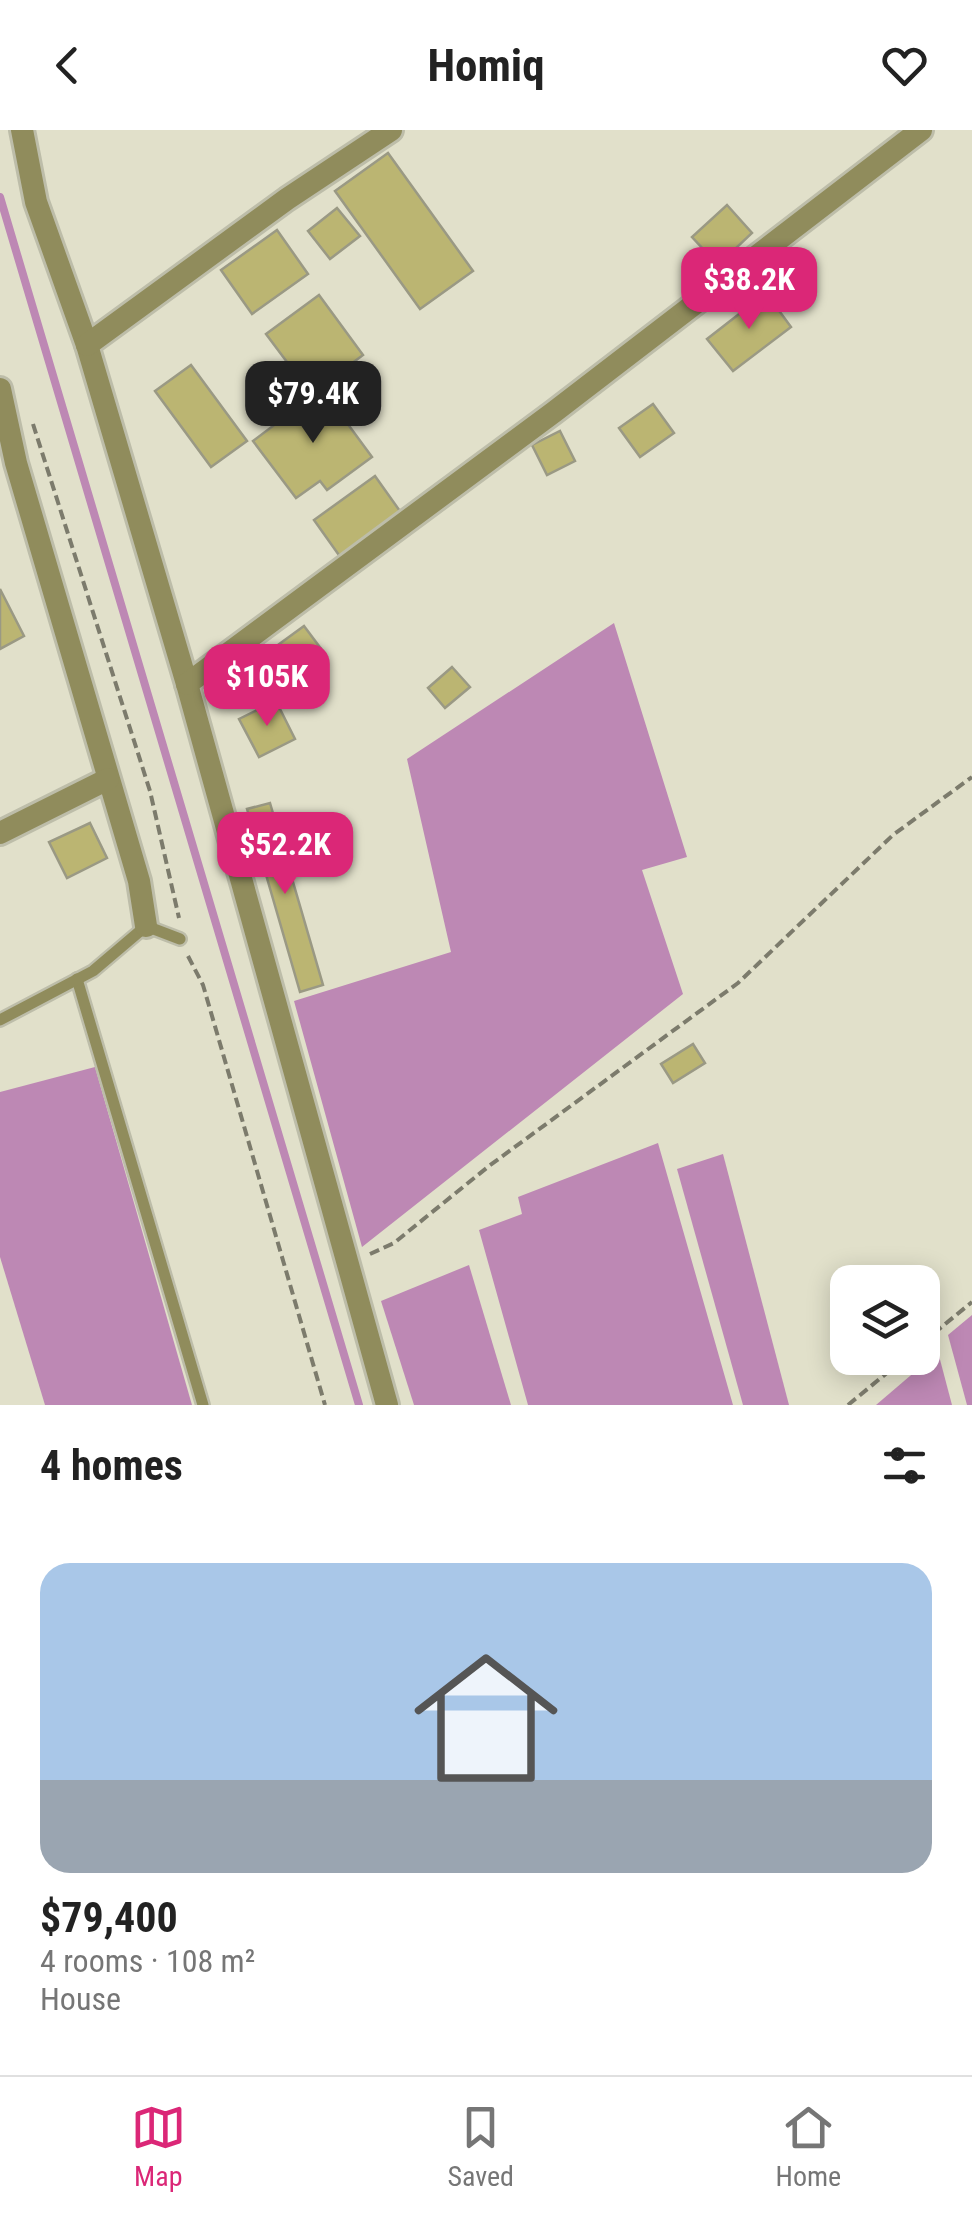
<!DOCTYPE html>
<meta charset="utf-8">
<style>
:root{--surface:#fff;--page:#f2f2f2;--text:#222;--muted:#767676;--line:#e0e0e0;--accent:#db2777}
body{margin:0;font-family:"Roboto Condensed",sans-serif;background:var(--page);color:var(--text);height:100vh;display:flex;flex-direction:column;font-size:38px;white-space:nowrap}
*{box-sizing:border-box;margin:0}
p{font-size:32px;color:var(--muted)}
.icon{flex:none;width:55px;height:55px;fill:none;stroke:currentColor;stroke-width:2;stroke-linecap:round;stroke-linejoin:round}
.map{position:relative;height:1275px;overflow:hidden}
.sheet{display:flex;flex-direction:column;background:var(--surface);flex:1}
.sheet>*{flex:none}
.buttons{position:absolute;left:830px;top:1135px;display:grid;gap:20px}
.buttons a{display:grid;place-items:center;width:110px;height:110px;border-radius:20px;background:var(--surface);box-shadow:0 5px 25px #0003;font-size:50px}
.price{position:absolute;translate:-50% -85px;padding:0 22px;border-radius:20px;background:var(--accent);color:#fff;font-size:32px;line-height:65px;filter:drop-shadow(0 2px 5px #0008)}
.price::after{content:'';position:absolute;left:50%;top:60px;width:30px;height:22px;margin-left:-15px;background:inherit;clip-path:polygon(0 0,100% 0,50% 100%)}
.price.active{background:#222;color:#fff}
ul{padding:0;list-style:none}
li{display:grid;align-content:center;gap:20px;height:530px;padding:0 40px}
li span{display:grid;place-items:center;height:310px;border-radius:30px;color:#555}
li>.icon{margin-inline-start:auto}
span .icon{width:180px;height:180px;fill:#fffc;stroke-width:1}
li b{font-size:42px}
h2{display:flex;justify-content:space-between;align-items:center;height:120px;padding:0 40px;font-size:42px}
header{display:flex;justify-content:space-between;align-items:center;height:130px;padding:0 40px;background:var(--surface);font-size:45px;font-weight:700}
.menu{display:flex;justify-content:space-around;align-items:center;height:140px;border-top:2px solid var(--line);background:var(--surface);font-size:28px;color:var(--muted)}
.menu a{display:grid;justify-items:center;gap:5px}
.menu .active{color:var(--accent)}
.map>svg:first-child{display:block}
.water{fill:#bd88b4}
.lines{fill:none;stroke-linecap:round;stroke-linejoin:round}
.stream{stroke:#bd88b4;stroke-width:8}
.building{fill:#bbb572;stroke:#9a9984;stroke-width:2.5}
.service-casing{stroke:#bdbda9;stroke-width:16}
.minor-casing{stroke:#bdbda9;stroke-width:28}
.path{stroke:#7c7b6c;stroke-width:4;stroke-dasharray:10 5;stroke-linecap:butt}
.service{stroke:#908c5c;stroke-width:11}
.minor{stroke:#908c5c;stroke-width:22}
</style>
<header><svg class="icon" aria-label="back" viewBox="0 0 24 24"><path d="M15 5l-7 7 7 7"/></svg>Homiq<svg class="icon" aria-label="heart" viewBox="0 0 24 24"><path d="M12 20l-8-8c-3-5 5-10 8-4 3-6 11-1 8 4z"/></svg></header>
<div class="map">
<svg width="972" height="1275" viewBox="0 0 972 1275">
<rect width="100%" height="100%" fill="#e1e0ca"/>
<g class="water">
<path d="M614,493l73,234 -45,13 41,124 -321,253 -68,-246 157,-49 -44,-193z"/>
<path d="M95,937l97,338h-147l-45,-148v-165z"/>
<path d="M658,1013l75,262h-205l-49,-175 43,-16 -4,-17z"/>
<path d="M723,1024l66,251h-46l-66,-236z"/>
<path d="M469,1135l42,140h-97l-33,-104z"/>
<path d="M972,1185v90h-5l-19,-70z"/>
<path d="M938,1222l14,53h-76z"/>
</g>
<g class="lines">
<path class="stream" d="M0,67l359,1208"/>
</g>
<g class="building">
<path d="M388,23l85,118 -53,38 -85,-118z"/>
<path d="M727,75l25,28 -34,32 -26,-28z"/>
<path d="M337,78l23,28 -30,23 -22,-28z"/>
<path d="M277,100l31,44 -56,40 -31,-44z"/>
<path d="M766,163l25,34 -58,44 -26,-32z"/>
<path d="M319,165l44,60 -52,39 -45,-60z"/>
<path d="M191,235l56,76 -36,26 -56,-76z"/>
<path d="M322,259l50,68 -45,33 -7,-9 -24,17 -43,-57z"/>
<path d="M653,274l21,29 -34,24 -21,-29z"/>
<path d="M560,301l15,30 -28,14 -15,-30z"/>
<path d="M375,346l27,38 -61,44 -27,-38z"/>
<path d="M0,459l24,47 -24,13z"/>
<path d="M304,496l21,28 -33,24 -21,-28z"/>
<path d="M452,537l18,20 -25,21 -17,-20z"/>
<path d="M276,571l19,38 -36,18 -20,-38z"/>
<path d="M270,673l53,182 -23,7 -53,-183z"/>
<path d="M90,693l17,35 -40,20 -18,-36z"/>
<path d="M693,914l12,19 -32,20 -12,-19z"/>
</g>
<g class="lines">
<g class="service-casing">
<g id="service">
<path d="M77,849l126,426"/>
<path d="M0,890l93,-49 53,-45 34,13"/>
</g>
</g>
<g class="minor-casing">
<g id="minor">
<path d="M22,0l14,72 51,143 100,339 200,721"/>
<path d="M87,215l200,-146 104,-69"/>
<path d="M0,259l16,74 123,418 7,45"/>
<path d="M187,554l367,-272 367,-282"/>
<path d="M0,703l108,-54"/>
</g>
</g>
<g class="path">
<path d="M33,294l117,367 29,127"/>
<path d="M188,826l15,29 122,420"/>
<path d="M370,1124l24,-11 95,-77 249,-183 155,-148 79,-58"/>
<path d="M922,1213l50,-41"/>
<path d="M848,1275l57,-47"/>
</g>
<use href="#service" class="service"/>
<use href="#minor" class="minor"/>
</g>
</svg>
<div class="buttons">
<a><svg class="icon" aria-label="layers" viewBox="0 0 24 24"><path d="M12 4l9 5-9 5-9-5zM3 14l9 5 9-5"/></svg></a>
</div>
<b class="price" style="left:749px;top:202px">$38.2K</b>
<b class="price active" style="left:313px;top:316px">$79.4K</b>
<b class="price" style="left:267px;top:599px">$105K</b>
<b class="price" style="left:285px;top:767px">$52.2K</b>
</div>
<section class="sheet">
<h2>4 homes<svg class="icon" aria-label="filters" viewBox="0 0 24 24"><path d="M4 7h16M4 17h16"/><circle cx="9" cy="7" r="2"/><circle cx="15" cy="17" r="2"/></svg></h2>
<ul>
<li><span style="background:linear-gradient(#a9c7e8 70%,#9aa5b1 0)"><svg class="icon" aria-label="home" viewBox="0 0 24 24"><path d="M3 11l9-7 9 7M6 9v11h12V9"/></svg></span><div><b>$79,400</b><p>4 rooms · 108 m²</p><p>House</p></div></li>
</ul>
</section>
<nav class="menu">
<a class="active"><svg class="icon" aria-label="map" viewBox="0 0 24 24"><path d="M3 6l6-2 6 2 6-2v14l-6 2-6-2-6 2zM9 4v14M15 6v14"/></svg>Map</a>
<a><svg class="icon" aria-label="saved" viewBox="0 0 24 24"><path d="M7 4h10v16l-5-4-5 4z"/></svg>Saved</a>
<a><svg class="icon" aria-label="home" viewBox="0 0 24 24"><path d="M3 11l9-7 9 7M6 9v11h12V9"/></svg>Home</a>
</nav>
